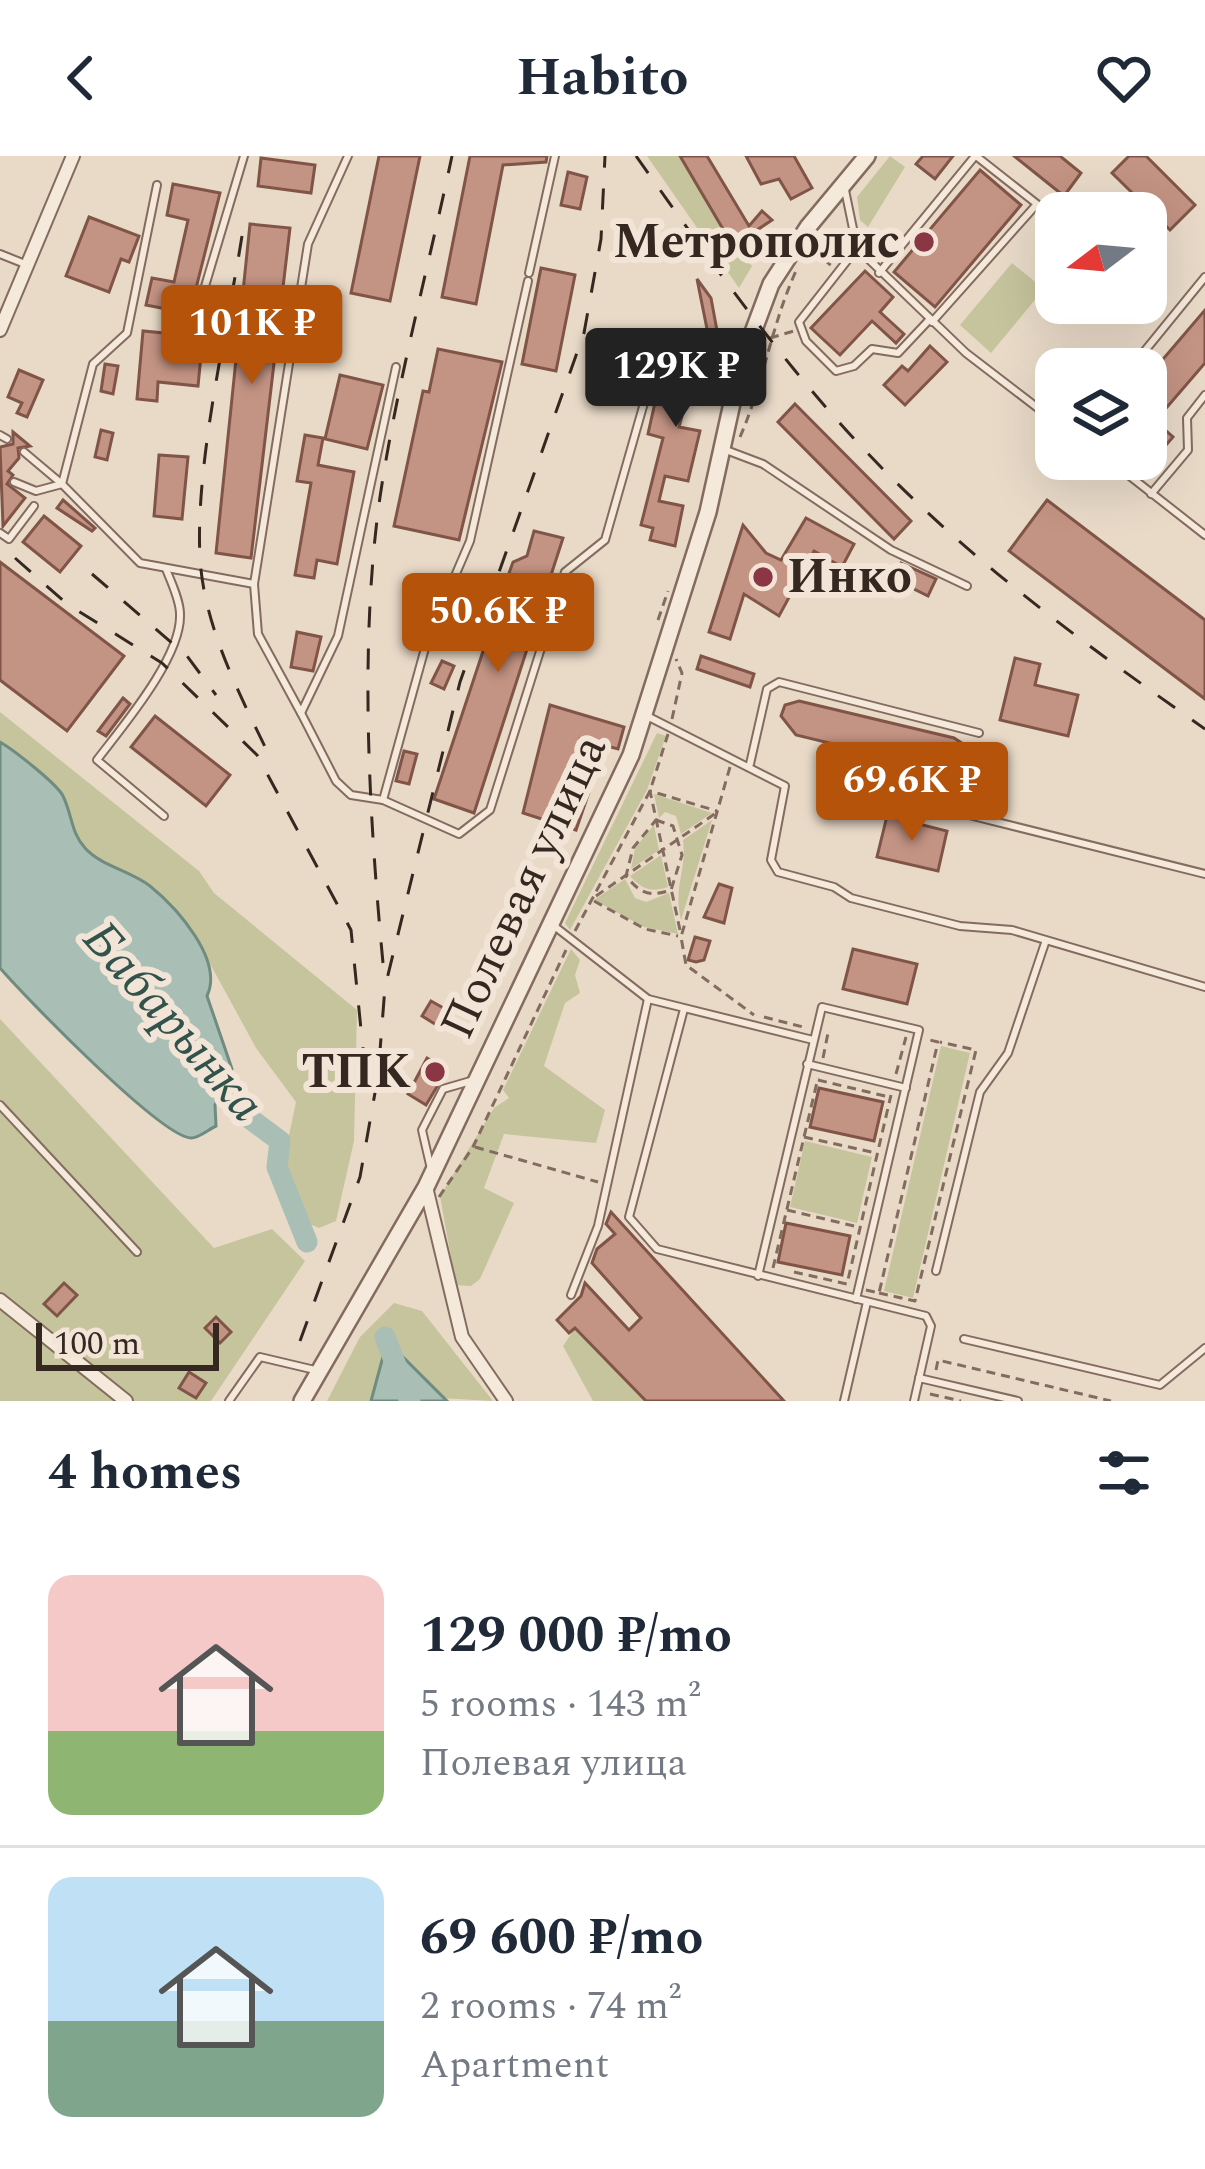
<!DOCTYPE html>
<meta charset="utf-8">
<style>
:root{--surface:#fff;--page:#f6f6f7;--text:#1f2937;--muted:#747a83;--line:#e0e1e3;--accent:#b45309}
body{margin:0;font-family:Spectral,serif;background:var(--page);color:var(--text);height:100vh;display:flex;flex-direction:column;font-size:45px;white-space:nowrap}
*{box-sizing:border-box;margin:0}
p{font-size:39px;color:var(--muted)}
.icon{flex:none;width:66px;height:66px;fill:none;stroke:currentColor;stroke-width:2;stroke-linecap:round;stroke-linejoin:round}
.map{position:relative;height:1245px;overflow:hidden}
.panel{display:flex;flex-direction:column;background:var(--surface);flex:1}
.panel>*{flex:none}
.needle{width:78px;rotate:254deg}
.fabs{position:absolute;left:1035px;top:36px;display:grid;gap:24px}
.fabs a{display:grid;place-items:center;width:132px;height:132px;border-radius:24px;background:var(--surface);box-shadow:0 12px 48px #0002;font-size:60px}
.scale{position:absolute;left:36px;bottom:30px;width:183px;box-sizing:border-box;padding-left:12px;border:6px solid #352821;border-top:0;font-size:33px;line-height:42px;white-space:nowrap;color:#352821;-webkit-text-stroke:9px #f2e5d7;paint-order:stroke}
.price{position:absolute;translate:-50% -102px;padding:0 27px;border-radius:12px;background:var(--accent);color:#fff;font-size:39px;line-height:78px;filter:drop-shadow(0 3px 6px #0008)}
.price::after{content:'';position:absolute;left:50%;top:72px;width:36px;height:27px;margin-left:-18px;background:inherit;clip-path:polygon(0 0,100% 0,50% 100%)}
.price.selected{background:#222;color:#fff}
ul{padding:0;list-style:none}
li{display:flex;align-items:center;gap:36px;height:300px;padding:0 48px}
li+li{border-top:3px solid var(--line)}
li span{display:grid;place-items:center;flex:none;width:336px;height:240px;border-radius:24px;color:#555}
li>.icon{margin-inline-start:auto}
span .icon{width:144px;height:144px;fill:#fffc;stroke-width:1}
li b{font-size:51px}
h2{display:flex;justify-content:space-between;align-items:center;height:144px;padding:0 48px;font-size:51px}
header{display:flex;justify-content:space-between;align-items:center;height:156px;padding:0 48px;background:var(--surface);font-size:54px;font-weight:700}
.map>svg:first-child{display:block}
.green{fill:#c6c49d}
.water{fill:#a9beb4;stroke:#708b80;stroke-width:3}
.lines{fill:none;stroke-linecap:round;stroke-linejoin:round}
.river{stroke:#a9beb4;stroke-width:21}
.building{fill:#c39383;stroke:#805548;stroke-width:3}
.service-casing{stroke:#836c5f;stroke-width:10}
.minor-casing{stroke:#836c5f;stroke-width:16}
.tertiary-casing{stroke:#836c5f;stroke-width:20}
.path{stroke:#836c5f;stroke-width:3;stroke-dasharray:9 6;stroke-linecap:butt}
.service{stroke:#f5e9db;stroke-width:6}
.minor{stroke:#f5e9db;stroke-width:12}
.tertiary{stroke:#f5e9db;stroke-width:15}
.rail{stroke:#352821;stroke-width:3;stroke-dasharray:21 21;stroke-linecap:butt}
.poi-dot{fill:#8b3645;stroke:#f2e5d7;stroke-width:4.5}
.labels{text-anchor:middle;dominant-baseline:central;stroke-width:12;stroke-linejoin:round;paint-order:stroke}
.poi-label{font-size:48px;font-weight:bold;fill:#352821;stroke:#f2e5d7;text-anchor:end}
.street-label{font-size:48px;fill:#352821;stroke:#f2e5d7}
.water-label{font-size:51px;font-style:italic;fill:#32534c;stroke:#f2e5d7}
</style>
<header><svg class="icon" aria-label="back" viewBox="0 0 24 24"><path d="M15 5l-7 7 7 7"/></svg>Habito<svg class="icon" aria-label="heart" viewBox="0 0 24 24"><path d="M12 20l-8-8c-3-5 5-10 8-4 3-6 11-1 8 4z"/></svg></header>
<div class="map">
<svg width="1205" height="1245" viewBox="0 0 1205 1245">
<rect width="100%" height="100%" fill="#e9dac8"/>
<g class="green">
<path d="M647,0h33l53,89 19,21 -13,22z"/>
<path d="M890,0l15,11 -37,60 -8,-7 -3,-23z"/>
<path d="M1012,107l27,22v10l-48,58 -31,-28z"/>
<path d="M0,556l199,159 15,22 143,117 -3,131 -18,80 -17,7 -12,-5 -25,-55 14,-66 -40,-54 -60,-110 -46,-52 -63,-35 -15,-23 -9,-33 -63,-53z"/>
<path d="M657,577l9,3 -19,54 -77,140 -5,-7z"/>
<path d="M654,638l58,19 -31,21 -5,-18 -11,-4 -6,6z"/>
<path d="M712,664l-31,100c-8,-36 6,-47 2,-80z"/>
<path d="M654,669l5,25 -28,19 4,-21z"/>
<path d="M661,699l7,32c-18,6 -26,2 -38,-11z"/>
<path d="M625,723l10,19 11,4 23,-9 9,41 -34,-7 -50,-27z"/>
<path d="M571,793l9,11 -5,15 5,18 -15,10 -21,63 61,44 -9,33 -92,-9 -20,54 30,15 -34,76 -9,7 -15,-1 -16,-89 54,-88 15,-10 -6,-8z"/>
<path d="M0,863l214,229 58,-19 33,32 -94,140h-211z"/>
<path d="M941,890l29,7 -57,245 -29,-7z"/>
<path d="M805,985l67,16 -15,66 -67,-16z"/>
<path d="M394,1147l28,8 71,90 -53,-3 -45,-49 -11,4 -13,48h-44l33,-64z"/>
<path d="M575,1172l68,70 18,3h-68l-30,-55z"/>
</g>
<g class="water">
<path d="M0,586c14,8 57,42 63,54 9,18 8,37 22,52 16,18 46,23 65,38 27,22 74,74 57,110l25,73 -17,36 1,21c-7,3 -17,12 -25,12 -30,-1 -166,-141 -191,-170z"/>
<path d="M395,1193l52,52h-76l13,-48z"/>
</g>
<g class="lines">
<g class="river">
<path d="M206,909l35,47 39,29 -3,26 30,75"/>
<path d="M385,1181l25,64"/>
</g>
</g>
<g class="building">
<path d="M379,0h41l-30,145 -39,-8z"/>
<path d="M470,0h77l-1,6 -43,3 -27,139 -34,-7z"/>
<path d="M680,0h27l42,70 13,-15 10,9 -39,26z"/>
<path d="M746,0h48l18,32 -21,11 -12,-20 -18,5z"/>
<path d="M923,0h30l-18,23 -19,-15z"/>
<path d="M1014,0h46l21,17 -17,23z"/>
<path d="M1129,0h17l49,49 -25,25 -58,-57z"/>
<path d="M261,2l54,7 -4,28 -53,-7z"/>
<path d="M980,14l41,35 -86,102 -41,-35z"/>
<path d="M568,16l19,5 -7,32 -19,-4z"/>
<path d="M173,28l47,9 -30,119 2,12 12,1 -6,61 -40,-4 -1,19 -20,-2 6,-68 32,3 2,-23 -31,-6 6,-27 22,4 14,-62 -21,-5z"/>
<path d="M89,61l50,19 -10,26 -8,-3 -12,33 -43,-16z"/>
<path d="M250,68l40,4 -39,330 -35,-5z"/>
<path d="M541,112l34,7 -19,96 -34,-7z"/>
<path d="M865,115l28,26 -13,15 24,22 -8,9 -24,-22 -32,34 -29,-27z"/>
<path d="M697,123l14,19 7,38 -9,38 -14,-5 -16,58 21,4 -12,50 -23,-5 -6,25 24,5 -8,40 -25,-6 3,-12 -12,-3 22,-87 -15,-4 18,-81 35,7 7,-26z"/>
<path d="M1205,154v53l-50,58 18,16 -19,22 -8,-6v-74z"/>
<path d="M621,180l10,3 -11,42 -11,-3z"/>
<path d="M930,190l17,16 -42,43 -21,-20 18,-19 6,5z"/>
<path d="M438,193l64,13 -43,178 -65,-14 29,-135 6,1z"/>
<path d="M105,208l13,2 -5,28 -12,-3z"/>
<path d="M19,214l24,10 -16,37 -10,-4 5,-10 -14,-6z"/>
<path d="M340,219l43,10 -16,64 -42,-10z"/>
<path d="M795,248l116,117 -17,18 -116,-117z"/>
<path d="M101,274l12,3 -6,27 -12,-3z"/>
<path d="M13,276l17,14 -12,2 1,10 -11,13 5,4 -6,9 18,14 -22,28 -3,-79 13,-3z"/>
<path d="M305,279l18,3 -5,27 36,7 -17,92 -20,-4 -3,18 -19,-3 16,-92 -14,-2z"/>
<path d="M159,299l29,2 -6,62 -28,-3z"/>
<path d="M63,344l32,28 -3,3 -35,-23z"/>
<path d="M1047,344l158,120v79l-196,-148z"/>
<path d="M44,360l37,30 -21,26 -37,-30z"/>
<path d="M806,362l48,26 -12,23 -28,-16 -35,65 -35,-22 -14,45 -21,-7 34,-107 23,28 15,7z"/>
<path d="M534,375l29,7 -89,275 -40,-14 74,-223 5,-14 14,-6z"/>
<path d="M0,406l124,94 -57,75 -67,-51z"/>
<path d="M901,407l35,16 -8,17 -34,-17z"/>
<path d="M297,476l24,5 -8,34 -22,-4z"/>
<path d="M701,500l53,18 -4,13 -53,-18z"/>
<path d="M1015,502l25,6 -5,21 43,10 -10,41 -68,-16z"/>
<path d="M442,505l12,5 -10,23 -13,-6z"/>
<path d="M123,542l7,6 -24,32 -8,-5z"/>
<path d="M799,545l155,37 9,6 2,11 -6,9h-17l-1,6 -145,-35 -15,-19 4,-11z"/>
<path d="M550,549l74,22 -6,22 -38,-10 -5,20 23,7 -22,64 -53,-17z"/>
<path d="M155,560l75,59 -24,31 -75,-59z"/>
<path d="M404,595l13,3 -8,30 -13,-3z"/>
<path d="M887,660l60,15 -9,40 -61,-14z"/>
<path d="M719,728l13,4 -8,35 -20,-6z"/>
<path d="M695,781l15,4 -6,19 -8,2 -8,-2z"/>
<path d="M853,793l64,15 -10,40 -64,-15z"/>
<path d="M431,845l16,9 -9,16 -16,-10z"/>
<path d="M427,902l20,12 -21,35 -18,-11z"/>
<path d="M819,932l64,14 -9,39 -64,-14z"/>
<path d="M611,1056l173,189h-138l-71,-73 -6,5 -12,-13 24,-24 4,-13 44,47 12,-12 -49,-55 5,-14 18,-15 -9,-10z"/>
<path d="M786,1067l64,13 -8,39 -64,-13z"/>
<path d="M64,1127l13,12 -20,21 -13,-12z"/>
<path d="M216,1161l15,15 -11,11 -15,-15z"/>
<path d="M189,1216l17,11 -10,15 -17,-10z"/>
</g>
<g class="lines">
<g class="service-casing">
<g id="service">
<path d="M348,0l-40,88 -54,340 4,50 43,79 37,-77 58,-269"/>
<path d="M157,29l-30,148 -34,31 -31,120 78,79 114,21"/>
<path d="M845,34l12,58 -58,74 7,19 30,30 18,-5 18,-17 26,4 32,-34"/>
<path d="M857,92l109,105 90,69"/>
<path d="M0,98l25,10"/>
<path d="M529,117l26,-117"/>
<path d="M879,117l96,-117"/>
<path d="M197,157l47,-157"/>
<path d="M932,166l105,-118 -61,-48"/>
<path d="M1130,213l75,-92"/>
<path d="M0,279l7,4"/>
<path d="M726,294l37,14 128,86 76,36"/>
<path d="M1108,303l97,76"/>
<path d="M14,326l22,9 26,-7 -38,-32"/>
<path d="M1151,338l37,-44 -1,-32 18,-23"/>
<path d="M0,377l9,6 25,-33"/>
<path d="M301,557l35,68 15,14 32,5 76,34 31,-24 75,-238 40,-32 41,-144 -46,-13 9,-33"/>
<path d="M647,560l138,70 -14,74 7,12 56,15 17,11 109,28 52,4 193,57"/>
<path d="M974,597l-13,60 244,61"/>
<path d="M750,608l17,-75 12,-7 200,51"/>
<path d="M383,644l44,-159 43,-100 58,-260"/>
<path d="M164,660l-67,-56c25,-33 85,-103 83,-146 0,-14 -9,-32 -14,-45"/>
<path d="M553,769l95,74 165,41"/>
<path d="M684,853l-55,208 28,32 269,67 5,10 -17,75"/>
<path d="M807,908l99,24"/>
<path d="M0,949l137,147"/>
<path d="M431,1013l-9,-39 21,-41 31,-9"/>
<path d="M936,1115l44,-179 28,-39 37,-110"/>
<path d="M758,1120l64,-269 97,23 -63,269"/>
<path d="M571,1139l27,-69 50,-227"/>
<path d="M964,1183l196,46 45,-37"/>
<path d="M919,1222l99,23"/>
<path d="M229,1245l31,-44 55,13"/>
<path d="M844,1245l23,-99"/>
</g>
</g>
<g class="minor-casing">
<g id="minor">
<path d="M0,174l73,-174"/>
<path d="M426,1031l36,150 44,64"/>
<path d="M0,1144l126,101"/>
</g>
</g>
<g class="tertiary-casing">
<path id="tertiary" d="M302,1245l124,-214 205,-432 77,-243 32,-145 31,-83 37,-57 59,-71"/>
</g>
<g class="path">
<path d="M812,94l21,17"/>
<path d="M770,182l24,-7"/>
<path d="M740,281c24,-55 31,-111 56,-166"/>
<path d="M658,464l10,-29"/>
<path d="M672,563l10,-46 -6,-14"/>
<path d="M730,611l-49,170 5,28 68,50"/>
<path d="M656,664l17,6 9,29 -11,35c-22,7 -30,4 -45,-14l7,-28z"/>
<path d="M596,740l120,-83"/>
<path d="M594,745l51,28 33,7"/>
<path d="M680,774l-30,-139 67,20"/>
<path d="M575,775l75,-140 18,-57"/>
<path d="M764,861l43,11"/>
<path d="M823,902l5,-25"/>
<path d="M896,918l10,-37"/>
<path d="M818,924l71,17"/>
<path d="M804,981l72,16"/>
<path d="M475,991l123,35"/>
<path d="M439,1041l34,-50 93,-197"/>
<path d="M787,1054l71,17"/>
<path d="M773,1112l45,-190"/>
<path d="M794,1116l53,12 44,-189"/>
<path d="M866,1134l13,3 59,-251 -12,-3"/>
<path d="M879,1137l36,8 61,-251 -36,-8"/>
<path d="M936,1214l2,-10 173,41"/>
<path d="M930,1238l31,7"/>
</g>
<use href="#service" class="service"/>
<use href="#minor" class="minor"/>
<use href="#tertiary" class="tertiary"/>
<g class="rail">
<path d="M636,0c76,107 151,215 243,309 98,101 211,183 326,264"/>
<path d="M242,80c-15,95 -47,227 -42,322 4,70 41,139 71,201"/>
<path d="M15,402l52,46 95,59 95,92 94,175 14,139"/>
<path d="M92,418l95,82 29,39"/>
<path d="M383,807c-14,-148 -24,-318 -3,-466 17,-114 48,-228 72,-341"/>
<path d="M300,1185l60,-164 18,-101 7,-89 75,-305 124,-349 17,-94 4,-83"/>
</g>
</g>
<g class="poi-dot">
<circle cx="924" cy="86" r="12"/>
<circle cx="763" cy="421" r="12"/>
<circle cx="435" cy="916" r="12"/>
</g>
<g class="labels">
<g class="poi-label">
<text x="900" y="86">Метрополис</text>
<text x="787" y="421" text-anchor="start">Инко</text>
<text x="411" y="916">ТПК</text>
</g>
<g class="street-label">
<text transform="translate(524 731) rotate(-65)">Полевая улица</text>
</g>
<g class="water-label">
<text transform="translate(173 866) rotate(49)">Бабарынка</text>
</g>
</g>
</svg>
<div class="fabs">
<a><svg class="needle" viewBox="-14 -14 28 28"><path d="M0-13l5 13h-10z" fill="#e53935"/><path d="M0 13l5-13h-10z" fill="#747a83"/></svg></a>
<a><svg class="icon" aria-label="layers" viewBox="0 0 24 24"><path d="M12 4l9 5-9 5-9-5zM3 14l9 5 9-5"/></svg></a>
</div>
<div class="scale">100 m</div>
<b class="price" style="left:252px;top:231px">101K ₽</b>
<b class="price selected" style="left:676px;top:274px">129K ₽</b>
<b class="price" style="left:498px;top:519px">50.6K ₽</b>
<b class="price" style="left:912px;top:688px">69.6K ₽</b>
</div>
<section class="panel">
<h2>4 homes<svg class="icon" aria-label="filters" viewBox="0 0 24 24"><path d="M4 7h16M4 17h16"/><circle cx="9" cy="7" r="2"/><circle cx="15" cy="17" r="2"/></svg></h2>
<ul>
<li><span style="background:linear-gradient(#f6c9c9 65%,#8fb573 0)"><svg class="icon" aria-label="home" viewBox="0 0 24 24"><path d="M3 11l9-7 9 7M6 9v11h12V9"/></svg></span><div><b>129 000 ₽/mo</b><p>5 rooms · 143 m²</p><p>Полевая улица</p></div></li>
<li><span style="background:linear-gradient(#bfe0f5 60%,#7fa58c 0)"><svg class="icon" aria-label="home" viewBox="0 0 24 24"><path d="M3 11l9-7 9 7M6 9v11h12V9"/></svg></span><div><b>69 600 ₽/mo</b><p>2 rooms · 74 m²</p><p>Apartment</p></div></li>
</ul>
</section>
